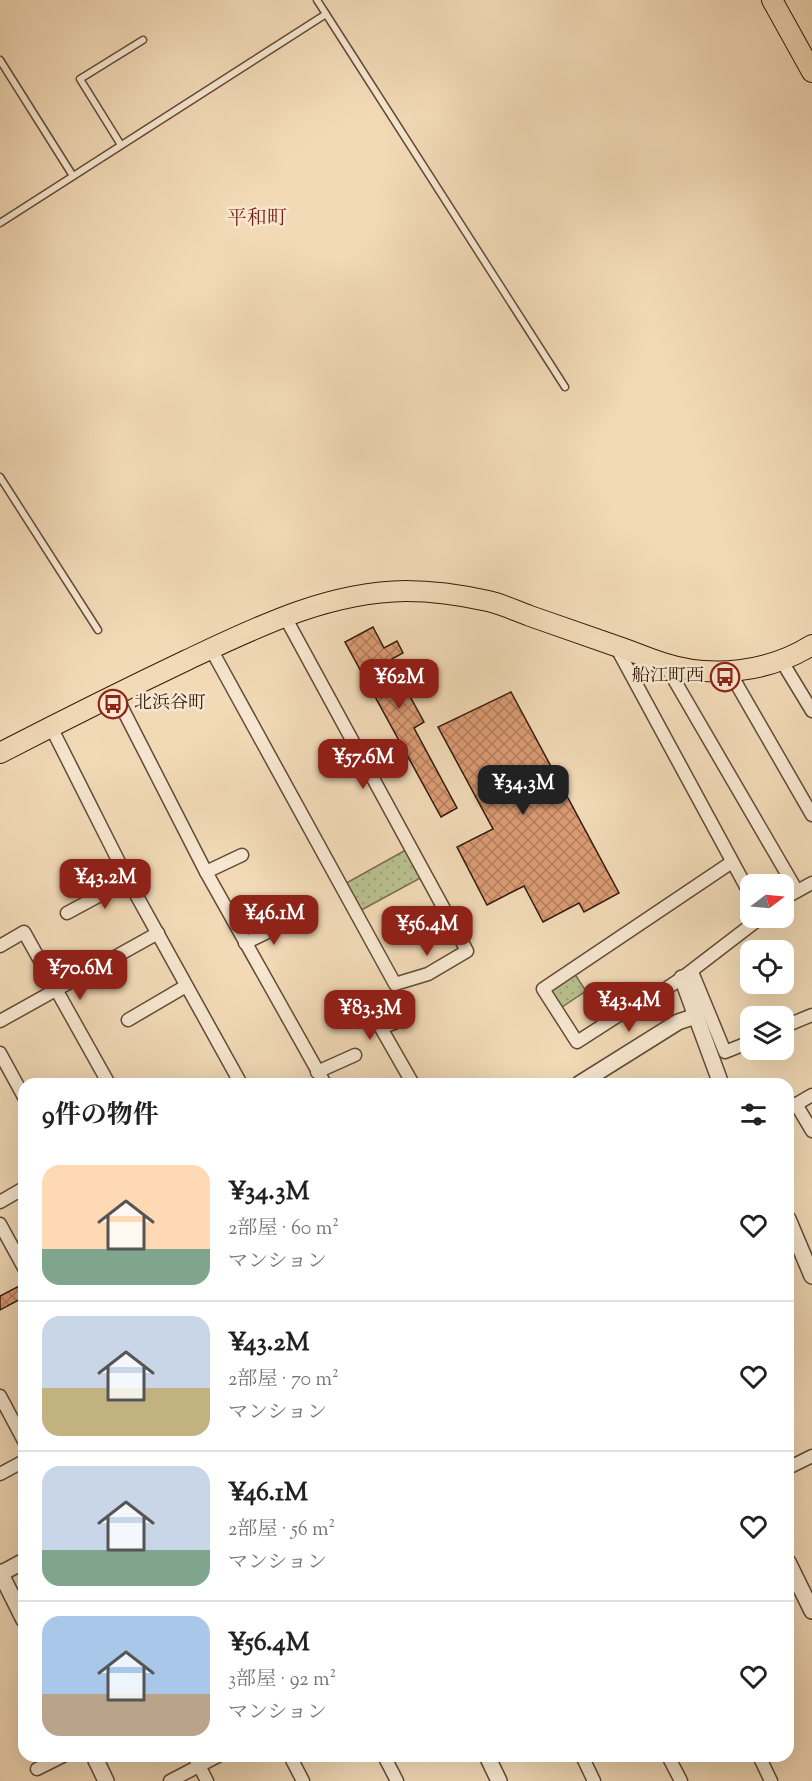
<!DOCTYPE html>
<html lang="ja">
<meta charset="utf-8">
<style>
:root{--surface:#fff;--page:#f2f2f2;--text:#222;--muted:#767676;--line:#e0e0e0;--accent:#8f2418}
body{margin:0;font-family:"Sorts Mill Goudy","Noto Serif JP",serif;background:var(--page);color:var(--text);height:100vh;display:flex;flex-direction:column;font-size:22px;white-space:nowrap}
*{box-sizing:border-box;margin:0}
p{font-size:20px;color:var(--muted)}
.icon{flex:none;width:33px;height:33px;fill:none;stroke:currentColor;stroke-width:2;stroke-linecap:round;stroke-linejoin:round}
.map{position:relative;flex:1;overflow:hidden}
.drawer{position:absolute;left:18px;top:1078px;width:776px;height:684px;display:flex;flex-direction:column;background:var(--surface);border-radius:18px;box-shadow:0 6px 24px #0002}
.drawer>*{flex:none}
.needle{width:39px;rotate:74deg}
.buttons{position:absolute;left:740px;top:874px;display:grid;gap:12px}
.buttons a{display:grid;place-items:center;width:54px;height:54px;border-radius:12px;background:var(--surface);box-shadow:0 6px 24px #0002;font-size:30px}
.price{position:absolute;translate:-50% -51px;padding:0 14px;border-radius:12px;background:var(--accent);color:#fff;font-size:20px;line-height:39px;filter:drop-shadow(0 2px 3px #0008)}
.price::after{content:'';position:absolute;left:50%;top:36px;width:18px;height:14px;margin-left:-9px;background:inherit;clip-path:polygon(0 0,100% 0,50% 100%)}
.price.current{background:#222;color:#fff}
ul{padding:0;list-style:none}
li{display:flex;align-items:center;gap:18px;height:150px;padding:0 24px}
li+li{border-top:2px solid var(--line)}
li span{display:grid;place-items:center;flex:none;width:168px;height:120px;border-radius:18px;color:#555}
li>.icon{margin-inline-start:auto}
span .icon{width:72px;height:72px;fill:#fffc;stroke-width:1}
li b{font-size:26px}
h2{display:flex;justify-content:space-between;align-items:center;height:72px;padding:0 24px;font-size:26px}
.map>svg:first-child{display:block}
.park{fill:url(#park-dots);stroke:#766d4e;stroke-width:1.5}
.building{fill:url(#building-cross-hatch);stroke:#321a0c;stroke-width:1.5}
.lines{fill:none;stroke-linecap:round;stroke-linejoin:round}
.service-casing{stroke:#624a37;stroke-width:9}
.minor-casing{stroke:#624a37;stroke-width:15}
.tertiary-casing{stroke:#624a37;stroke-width:18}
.primary-casing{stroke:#321a0c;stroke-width:22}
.service{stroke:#f7e7d0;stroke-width:6}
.minor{stroke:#f7e7d0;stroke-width:12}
.tertiary{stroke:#f7e7d0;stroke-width:15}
.primary{stroke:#f2dab7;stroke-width:20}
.labels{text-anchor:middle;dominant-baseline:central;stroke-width:5;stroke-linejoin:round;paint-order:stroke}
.poi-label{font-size:18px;fill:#321a0c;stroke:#f7e7d0;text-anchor:end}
.neighbourhood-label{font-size:20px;fill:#7a1f14;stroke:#f7e7d0}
</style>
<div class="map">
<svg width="812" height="1781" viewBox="0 0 812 1781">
<defs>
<pattern id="park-dots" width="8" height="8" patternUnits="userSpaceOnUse" patternTransform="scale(1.5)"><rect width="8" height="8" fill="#b9c08f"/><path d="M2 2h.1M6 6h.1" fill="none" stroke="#a0a47a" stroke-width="1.8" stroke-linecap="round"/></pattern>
<pattern id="building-cross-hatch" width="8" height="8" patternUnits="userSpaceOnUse" patternTransform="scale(1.5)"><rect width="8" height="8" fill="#dc9c74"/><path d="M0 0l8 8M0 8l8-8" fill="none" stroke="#b37e5e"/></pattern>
</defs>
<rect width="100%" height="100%" fill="#f2dab7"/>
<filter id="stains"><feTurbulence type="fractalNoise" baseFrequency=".00333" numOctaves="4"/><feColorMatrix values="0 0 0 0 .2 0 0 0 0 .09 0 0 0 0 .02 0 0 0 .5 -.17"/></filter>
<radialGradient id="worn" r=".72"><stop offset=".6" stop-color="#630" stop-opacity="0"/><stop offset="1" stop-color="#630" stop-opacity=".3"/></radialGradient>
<g class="park">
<path d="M411,847l15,28 -70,38 -15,-27z"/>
<path d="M574,973l12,18 -27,18 -12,-19z"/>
</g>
<g class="building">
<path d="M373,627l11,21 13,-7 6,12 -13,7 34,62 -10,6 43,80 -16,9 -96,-175z"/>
<path d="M511,692l108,201 -35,19 -5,-9 -36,19 -19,-36 -37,19 -30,-58 36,-18 -55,-102z"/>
<path d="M21,1285l3,12 -24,13v-14z"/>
</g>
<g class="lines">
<g class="service-casing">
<g id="service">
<path d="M326,14l239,373"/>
<path d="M0,60l73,116"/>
<path d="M121,145l-41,-66 63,-39"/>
<path d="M0,223l326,-209 -9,-14"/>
<path d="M0,477l98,153"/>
</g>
</g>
<g class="minor-casing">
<g id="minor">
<path d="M615,645l135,249"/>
<path d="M211,649l184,335 33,-10 39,-23 -183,-336"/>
<path d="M781,660l31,51"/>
<path d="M665,664l132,227"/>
<path d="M729,671l83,144"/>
<path d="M115,694l91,178 119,212"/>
<path d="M51,727l77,153 113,204"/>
<path d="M732,862l-189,127 34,53 42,-27 12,-3 51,-34 73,-56 2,-4"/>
<path d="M206,872l36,-17"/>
<path d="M783,899l29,-16"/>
<path d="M67,913l61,-33"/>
<path d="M245,943l45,-22"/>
<path d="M0,946l24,-14 85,152"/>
<path d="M692,972l33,80 25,-10"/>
<path d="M407,1018l-26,10 32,56"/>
<path d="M128,1020l58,-34"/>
<path d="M0,1021l158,-88"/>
<path d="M783,1027l29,-12"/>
<path d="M0,1053l24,44"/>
<path d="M317,1072l38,-17"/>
<path d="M796,1104l16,27"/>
<path d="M788,1109l24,-14"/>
<path d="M0,1202l24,-14"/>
<path d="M0,1224l24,44"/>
<path d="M0,1396l24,45"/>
<path d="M788,1468l24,-12"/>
<path d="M0,1474l24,-13"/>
<path d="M194,1756l13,25"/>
<path d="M290,1756l13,25"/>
<path d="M384,1756l13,25"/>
<path d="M582,1756l12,25"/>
<path d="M668,1756l13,25"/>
<path d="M759,1756l12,25"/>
<path d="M37,1769l26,-13"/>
<path d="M170,1781l48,-25"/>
</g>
</g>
<g class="tertiary-casing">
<g id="tertiary">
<path d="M682,978l39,106"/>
<path d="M579,1084l99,-62 18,-6"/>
<path d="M788,1219l24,57"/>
<path d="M788,1562l24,49"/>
<path d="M0,1572l24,48"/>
<path d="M0,1574l24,-13"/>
<path d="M94,1756l12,25"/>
<path d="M487,1756l12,25"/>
</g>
</g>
<g class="primary-casing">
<g id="primary">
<path d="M772,0l40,72"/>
<path d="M0,753c62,-32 124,-63 187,-93 70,-33 140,-68 219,-69 28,0 55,4 82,10 14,3 28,10 42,15 29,10 58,20 86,30 16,5 31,12 47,17 49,16 106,9 149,-18"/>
</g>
</g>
<use href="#service" class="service"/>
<use href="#minor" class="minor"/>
<use href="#tertiary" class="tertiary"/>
<use href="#primary" class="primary"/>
</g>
<defs>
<g id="bus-ring" transform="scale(1.5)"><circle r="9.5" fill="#f7e7d0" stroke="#8f2418" stroke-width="1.5"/><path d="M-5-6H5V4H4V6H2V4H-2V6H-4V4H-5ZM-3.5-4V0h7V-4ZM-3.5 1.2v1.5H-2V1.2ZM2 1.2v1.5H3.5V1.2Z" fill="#8f2418"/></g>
</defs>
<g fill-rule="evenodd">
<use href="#bus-ring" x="725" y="677"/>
<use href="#bus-ring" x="113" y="704"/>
</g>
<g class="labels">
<g class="poi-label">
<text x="704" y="677">船江町西</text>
<text x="134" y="704" text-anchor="start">北浜谷町</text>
</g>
<g class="neighbourhood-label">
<text x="257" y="219">平和町</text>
</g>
</g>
<rect width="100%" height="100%" filter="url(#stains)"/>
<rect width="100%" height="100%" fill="url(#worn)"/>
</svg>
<div class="buttons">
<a><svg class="needle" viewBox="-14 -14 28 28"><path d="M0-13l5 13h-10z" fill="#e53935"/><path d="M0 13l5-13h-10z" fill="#767676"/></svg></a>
<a><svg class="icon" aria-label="locate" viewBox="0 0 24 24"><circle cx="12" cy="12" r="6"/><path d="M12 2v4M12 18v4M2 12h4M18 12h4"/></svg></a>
<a><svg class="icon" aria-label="layers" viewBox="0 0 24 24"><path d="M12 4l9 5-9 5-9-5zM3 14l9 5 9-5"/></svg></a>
</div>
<b class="price" style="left:399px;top:710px">¥62M</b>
<b class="price" style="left:363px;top:790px">¥57.6M</b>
<b class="price current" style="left:523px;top:816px">¥34.3M</b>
<b class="price" style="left:105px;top:910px">¥43.2M</b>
<b class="price" style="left:274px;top:946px">¥46.1M</b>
<b class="price" style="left:427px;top:957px">¥56.4M</b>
<b class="price" style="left:80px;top:1001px">¥70.6M</b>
<b class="price" style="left:629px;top:1033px">¥43.4M</b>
<b class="price" style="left:370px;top:1041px">¥83.3M</b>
<section class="drawer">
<h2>9件の物件<svg class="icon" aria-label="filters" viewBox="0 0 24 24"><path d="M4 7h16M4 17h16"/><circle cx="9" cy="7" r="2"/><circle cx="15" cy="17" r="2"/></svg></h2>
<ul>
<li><span style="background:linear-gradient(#ffd9b3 70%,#7fa58c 0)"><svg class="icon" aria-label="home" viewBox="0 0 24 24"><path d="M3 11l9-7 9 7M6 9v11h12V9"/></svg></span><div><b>¥34.3M</b><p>2部屋 · 60 m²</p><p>マンション</p></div><svg class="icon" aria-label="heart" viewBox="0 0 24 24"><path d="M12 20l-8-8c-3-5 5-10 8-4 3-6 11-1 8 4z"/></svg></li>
<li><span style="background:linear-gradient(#c9d6e8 60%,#c2b280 0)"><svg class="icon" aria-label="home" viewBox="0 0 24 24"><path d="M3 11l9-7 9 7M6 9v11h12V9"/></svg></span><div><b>¥43.2M</b><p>2部屋 · 70 m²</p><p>マンション</p></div><svg class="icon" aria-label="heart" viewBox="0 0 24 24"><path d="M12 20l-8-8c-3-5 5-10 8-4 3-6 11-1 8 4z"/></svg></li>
<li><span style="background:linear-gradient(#c9d6e8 70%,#7fa58c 0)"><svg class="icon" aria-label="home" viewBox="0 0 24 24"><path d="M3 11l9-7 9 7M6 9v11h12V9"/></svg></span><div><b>¥46.1M</b><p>2部屋 · 56 m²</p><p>マンション</p></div><svg class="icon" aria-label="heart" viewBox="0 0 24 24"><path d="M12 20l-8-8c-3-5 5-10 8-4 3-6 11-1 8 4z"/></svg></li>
<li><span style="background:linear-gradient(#a9c7e8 65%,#b9a48a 0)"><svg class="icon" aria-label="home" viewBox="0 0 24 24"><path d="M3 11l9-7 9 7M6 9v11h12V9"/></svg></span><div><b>¥56.4M</b><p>3部屋 · 92 m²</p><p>マンション</p></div><svg class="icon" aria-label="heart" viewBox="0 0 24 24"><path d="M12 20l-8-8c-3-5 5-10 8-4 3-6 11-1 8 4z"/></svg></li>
</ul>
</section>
</div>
